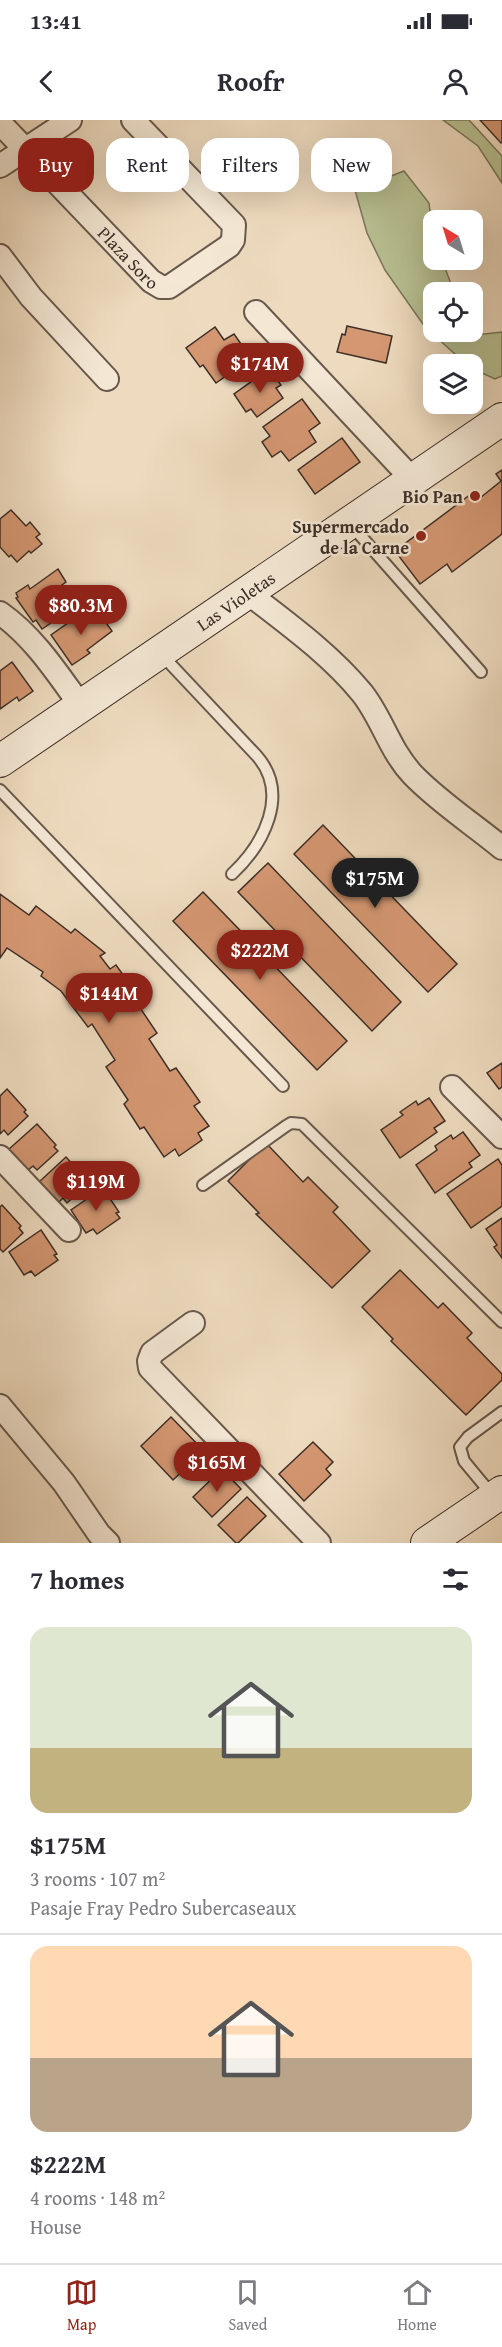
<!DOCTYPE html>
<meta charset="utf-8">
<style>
:root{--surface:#fff;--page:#f2f2f3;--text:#2b2b33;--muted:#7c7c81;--line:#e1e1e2;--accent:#8f2418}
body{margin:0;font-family:"Gentium Book Plus",serif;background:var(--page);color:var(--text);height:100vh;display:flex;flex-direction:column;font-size:22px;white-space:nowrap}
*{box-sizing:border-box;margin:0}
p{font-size:20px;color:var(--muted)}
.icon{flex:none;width:33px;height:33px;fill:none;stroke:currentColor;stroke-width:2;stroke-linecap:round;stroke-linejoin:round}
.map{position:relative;height:1423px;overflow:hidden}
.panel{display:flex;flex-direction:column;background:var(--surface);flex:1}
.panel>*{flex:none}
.hud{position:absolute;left:18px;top:18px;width:466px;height:54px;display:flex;gap:12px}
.needle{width:39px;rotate:322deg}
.controls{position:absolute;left:423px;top:90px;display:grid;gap:12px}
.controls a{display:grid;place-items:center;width:60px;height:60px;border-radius:12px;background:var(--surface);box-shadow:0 6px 24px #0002;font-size:30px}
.price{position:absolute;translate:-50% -51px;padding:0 14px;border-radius:21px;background:var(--accent);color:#fff;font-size:20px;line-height:39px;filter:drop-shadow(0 2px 3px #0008)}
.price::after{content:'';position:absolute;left:50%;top:36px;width:18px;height:14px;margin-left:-9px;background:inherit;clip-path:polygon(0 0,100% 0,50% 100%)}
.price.active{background:#222;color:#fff}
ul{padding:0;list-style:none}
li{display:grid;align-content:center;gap:12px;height:318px;padding:0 30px}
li+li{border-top:2px solid var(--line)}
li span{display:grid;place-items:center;height:186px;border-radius:18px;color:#555}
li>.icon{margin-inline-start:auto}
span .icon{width:108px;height:108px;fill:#fffc;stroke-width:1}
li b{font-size:26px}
h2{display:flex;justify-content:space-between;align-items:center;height:72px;padding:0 30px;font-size:26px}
.chip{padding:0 21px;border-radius:18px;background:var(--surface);box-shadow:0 6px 24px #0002;font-size:21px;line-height:54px}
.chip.active{background:var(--accent);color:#fff}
.status{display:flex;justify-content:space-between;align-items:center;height:42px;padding:0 30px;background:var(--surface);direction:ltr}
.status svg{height:16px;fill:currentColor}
header{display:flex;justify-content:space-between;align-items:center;height:78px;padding:0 30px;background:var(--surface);font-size:27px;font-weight:800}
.tabs{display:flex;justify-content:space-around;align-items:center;height:84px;border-top:2px solid var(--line);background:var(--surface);font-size:16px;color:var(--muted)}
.tabs a{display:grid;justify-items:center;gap:3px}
.tabs .active{color:var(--accent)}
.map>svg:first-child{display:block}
.green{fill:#b8c092;stroke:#7a775c;stroke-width:1.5}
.building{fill:#d49772;stroke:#3d2e27;stroke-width:1.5}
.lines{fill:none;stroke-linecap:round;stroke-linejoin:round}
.lane-casing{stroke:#69594d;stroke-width:14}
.street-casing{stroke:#69594d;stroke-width:26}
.secondary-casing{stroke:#3d2e27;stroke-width:34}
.lane{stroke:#f4e8d5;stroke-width:10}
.street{stroke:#f4e8d5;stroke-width:22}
.secondary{stroke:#f4e8d5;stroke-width:32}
.poi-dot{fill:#8f2418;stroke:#f4e8d5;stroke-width:2}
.labels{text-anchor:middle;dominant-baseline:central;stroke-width:5;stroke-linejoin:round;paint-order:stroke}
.street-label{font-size:18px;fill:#3d2e27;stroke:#f4e8d5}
.poi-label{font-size:18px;font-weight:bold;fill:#3d2e27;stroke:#f4e8d5;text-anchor:end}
</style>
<div class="status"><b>13:41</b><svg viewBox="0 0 49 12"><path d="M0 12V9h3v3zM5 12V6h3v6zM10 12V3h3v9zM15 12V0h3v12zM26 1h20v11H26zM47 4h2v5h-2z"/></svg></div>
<header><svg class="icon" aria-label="back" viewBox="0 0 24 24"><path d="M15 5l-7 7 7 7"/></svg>Roofr<svg class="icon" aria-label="person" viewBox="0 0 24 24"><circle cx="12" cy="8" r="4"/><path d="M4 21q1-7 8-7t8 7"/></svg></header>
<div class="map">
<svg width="502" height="1423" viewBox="0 0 502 1423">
<rect width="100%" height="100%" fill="#eedbbf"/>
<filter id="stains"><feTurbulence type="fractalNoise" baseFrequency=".00333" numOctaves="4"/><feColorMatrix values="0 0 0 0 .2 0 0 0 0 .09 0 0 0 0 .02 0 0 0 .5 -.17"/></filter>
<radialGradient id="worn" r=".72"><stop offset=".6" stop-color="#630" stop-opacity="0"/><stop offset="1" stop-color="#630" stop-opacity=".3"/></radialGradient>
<g class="green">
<path d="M443,0h26l33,36v27l-24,-37z"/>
<path d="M404,51l25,32 4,32 1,25h8l12,32h-20v40l39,-2 3,5 26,-3v44l-7,3 -22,-10 -1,-5h-6l-41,-37 -40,-57 -18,-37 -12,-43z"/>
</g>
<g class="building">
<path d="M480,0h22v22l-1,1z"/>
<path d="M347,206l45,10 -6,27 -49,-11 5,-18 3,1z"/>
<path d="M215,207l9,13 10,-6 17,24 -35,25 -13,-18 -3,2 -14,-19z"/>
<path d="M269,249l12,16 -5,3 7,10 -26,19 -6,-8 -5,3 -12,-18z"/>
<path d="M302,279l18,24 -11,8 7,11 -27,19 -8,-10 -9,6 -10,-15 8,-6 -7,-9z"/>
<path d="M342,318l18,24 -45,32 -17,-24z"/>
<path d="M502,350v64l-50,38 -5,-8 -27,20 -25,-33 80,-60 5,7 21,-17 -5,-7z"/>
<path d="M11,390l15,16 4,-4 10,12 -4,3 6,7 -11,9 -2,-2 -12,11 -6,-7 -2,2 -9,-10v-28z"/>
<path d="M58,449l8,13 -4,3 7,11 -9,7 7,9 -25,17 -6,-9 -3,2 -17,-24 2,-1 -2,-4 12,-8 2,4z"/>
<path d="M89,488l9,12 4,-3 10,14 -25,19 3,3 -18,12 -21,-30z"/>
<path d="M12,542l21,29 -14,10 -2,-4 -17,12v-38z"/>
<path d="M323,705l134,139 -29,28 -134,-138z"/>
<path d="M268,743l133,139 -29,29 -134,-139z"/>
<path d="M203,772l144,149 -30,29 -144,-149z"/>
<path d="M0,774l29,21 7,-9 35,27 4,-4 30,24 -5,3 10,13 6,-4 20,28 -4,3 25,37 -8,6 21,32 6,-3 24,34 -6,4 15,20 -11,7 4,7 -23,16 -4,-7 -11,8 -20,-30 -4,2 -16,-25 4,-4 -22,-33 9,-7 -23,-36 -4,3 -27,-36 -20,-15 2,-4 -36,-24 -7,10z"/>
<path d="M502,943v24l-3,2 -12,-16z"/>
<path d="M7,969l19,21 -2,2 4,4 -20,19 -4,-5 -4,4v-38z"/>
<path d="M429,978l16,23 -11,7 3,4 -37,26 -19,-28 22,-15 -3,-3 16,-11 2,4z"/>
<path d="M37,1004l19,21 -2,2 4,4 -21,19 -4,-4 -6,5 -19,-21z"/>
<path d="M463,1012l17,23 -11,8 3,4 -37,26 -19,-28 21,-15 -2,-4 16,-11 2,4z"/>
<path d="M266,1023l37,39 5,-5 30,30 -5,5 37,39 -38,37 -76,-74 3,-1 -31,-32z"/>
<path d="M66,1037l19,21 -2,2 5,4 -21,19 -4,-5 -6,6 -19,-21z"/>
<path d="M498,1039l4,6v41l-31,22 -24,-34z"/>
<path d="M103,1068l16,24 -3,1 4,5 -23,16 -4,-5 -7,4 -15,-23z"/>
<path d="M2,1085l19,21 -2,2 4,5 -20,19 -3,-3v-42z"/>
<path d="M502,1098v40l-8,-11 3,-2 -11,-16z"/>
<path d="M41,1110l16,24 -3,1 4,5 -23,16 -4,-5 -7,4 -15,-23z"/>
<path d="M400,1150l38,38 5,-5 29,30 -5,5 35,36v6l-36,35 -75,-74 2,-2 -31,-32z"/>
<path d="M171,1297l33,34 -31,29 -32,-34z"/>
<path d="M313,1322l20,20 -7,7 5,6 -27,26 -25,-27z"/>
<path d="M222,1349l19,20 -29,28 -19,-20z"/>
<path d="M247,1377l19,19 -28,27h-2l-18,-18z"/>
</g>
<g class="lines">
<g class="lane-casing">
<g id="lane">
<path d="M352,406l129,146"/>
<path d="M162,535l95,101c33,38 7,88 -25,118"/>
<path d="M0,670l283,296"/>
<path d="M203,1065l83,-59 5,-3 11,1 200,198"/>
<path d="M493,1376l-29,-35 -4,-14 8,-10 34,-25"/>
</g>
</g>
<g class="street-casing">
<g id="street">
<path id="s1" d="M0,3l151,158 10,6h8l60,-41 4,-6 1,-15 -101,-105"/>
<path d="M0,46l70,-46"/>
<path d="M0,136l31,41 76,82"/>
<path d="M256,192l157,168"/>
<path d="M248,473c40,31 82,61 114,100 20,25 28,58 51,82 26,27 60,49 89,73"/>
<path d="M0,493c34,24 57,60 81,93"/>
<path d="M452,967l50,50"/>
<path d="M0,1037l69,73"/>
<path d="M193,1203l-41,30 -3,8 1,7 169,175"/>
<path d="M0,1286l64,77 35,51 9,9"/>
</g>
</g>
<g class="secondary-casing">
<g id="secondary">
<path id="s2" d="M0,641l502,-342"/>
<path d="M427,1423l75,-51"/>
</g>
</g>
<use href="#lane" class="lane"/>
<use href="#street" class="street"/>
<use href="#secondary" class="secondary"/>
</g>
<g class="poi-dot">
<circle cx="475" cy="376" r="6"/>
<circle cx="421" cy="416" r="6"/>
</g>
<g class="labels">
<g class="street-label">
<text stroke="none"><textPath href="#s1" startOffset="186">Plaza Soro</textPath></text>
<text stroke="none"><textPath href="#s2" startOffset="285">Las Violetas</textPath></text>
</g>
<g class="poi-label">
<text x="463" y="376">Bio Pan</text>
<text x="409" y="406">Supermercado<tspan x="409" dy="21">de la Carne</tspan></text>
</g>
</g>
<rect width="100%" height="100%" filter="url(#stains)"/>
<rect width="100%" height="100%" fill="url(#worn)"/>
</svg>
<div class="controls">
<a><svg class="needle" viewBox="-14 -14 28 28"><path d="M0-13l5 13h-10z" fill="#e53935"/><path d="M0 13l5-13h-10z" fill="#7c7c81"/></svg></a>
<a><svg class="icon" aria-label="locate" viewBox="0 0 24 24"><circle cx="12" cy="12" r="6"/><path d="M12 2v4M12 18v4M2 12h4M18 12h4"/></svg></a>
<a><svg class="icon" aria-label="layers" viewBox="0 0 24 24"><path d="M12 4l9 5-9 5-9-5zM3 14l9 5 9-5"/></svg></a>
</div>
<b class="price" style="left:260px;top:274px">$174M</b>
<b class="price" style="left:81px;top:516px">$80.3M</b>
<b class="price active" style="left:375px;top:789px">$175M</b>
<b class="price" style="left:260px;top:861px">$222M</b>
<b class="price" style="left:109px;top:904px">$144M</b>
<b class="price" style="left:96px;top:1092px">$119M</b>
<b class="price" style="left:217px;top:1373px">$165M</b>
<div class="hud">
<a class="chip active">Buy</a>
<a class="chip">Rent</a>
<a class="chip">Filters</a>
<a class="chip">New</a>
</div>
</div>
<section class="panel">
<h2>7 homes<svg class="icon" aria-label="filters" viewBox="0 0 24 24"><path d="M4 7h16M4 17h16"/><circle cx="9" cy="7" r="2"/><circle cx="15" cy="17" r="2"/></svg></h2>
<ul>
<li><span style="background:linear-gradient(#dfe7d0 65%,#c2b280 0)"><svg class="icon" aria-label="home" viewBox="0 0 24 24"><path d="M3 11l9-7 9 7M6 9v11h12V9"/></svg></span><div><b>$175M</b><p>3 rooms · 107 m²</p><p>Pasaje Fray Pedro Subercaseaux</p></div></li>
<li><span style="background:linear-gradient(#ffd9b3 60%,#b9a48a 0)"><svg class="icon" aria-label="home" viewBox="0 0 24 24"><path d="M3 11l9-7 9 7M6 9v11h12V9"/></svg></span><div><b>$222M</b><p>4 rooms · 148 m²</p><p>House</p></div></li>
</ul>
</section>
<nav class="tabs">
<a class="active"><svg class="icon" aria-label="map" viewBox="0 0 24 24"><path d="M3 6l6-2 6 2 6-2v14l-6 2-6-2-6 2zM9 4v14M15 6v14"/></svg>Map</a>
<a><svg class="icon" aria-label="saved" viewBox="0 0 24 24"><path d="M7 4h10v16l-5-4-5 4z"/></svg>Saved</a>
<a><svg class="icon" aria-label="home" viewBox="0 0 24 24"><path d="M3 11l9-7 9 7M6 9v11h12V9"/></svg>Home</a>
</nav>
